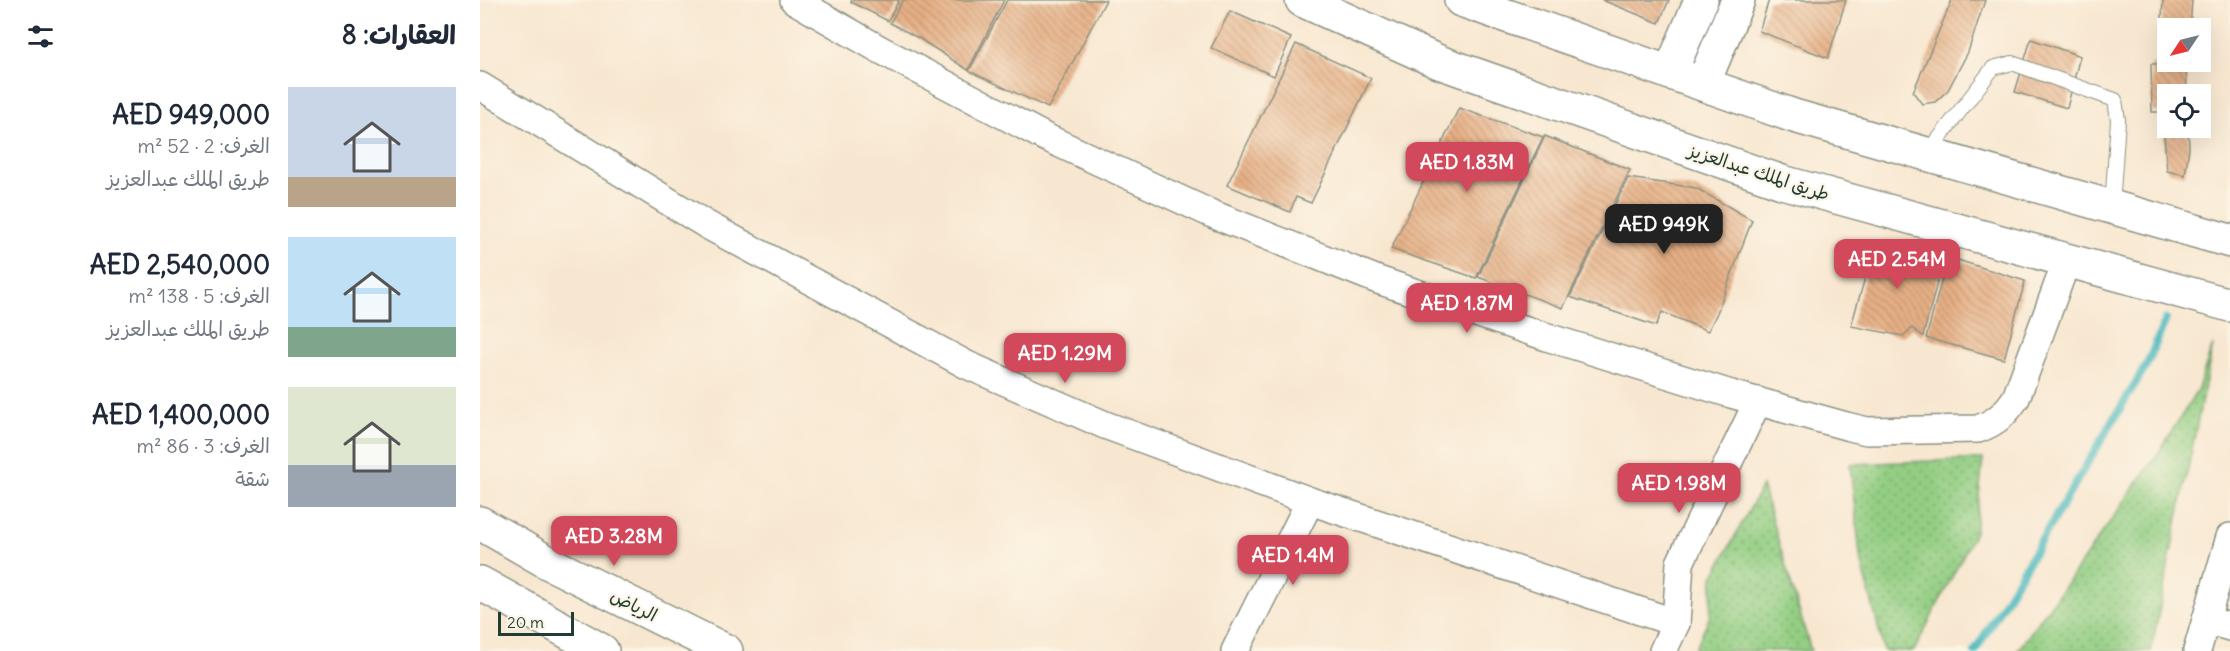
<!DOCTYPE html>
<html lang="ar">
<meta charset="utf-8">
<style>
:root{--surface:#fff;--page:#f2f2f3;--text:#1f2937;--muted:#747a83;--accent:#d1495b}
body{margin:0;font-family:Delius,"Playpen Sans Arabic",sans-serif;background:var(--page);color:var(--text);direction:rtl;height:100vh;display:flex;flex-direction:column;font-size:22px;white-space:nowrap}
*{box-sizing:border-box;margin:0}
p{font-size:20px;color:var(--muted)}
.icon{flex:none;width:33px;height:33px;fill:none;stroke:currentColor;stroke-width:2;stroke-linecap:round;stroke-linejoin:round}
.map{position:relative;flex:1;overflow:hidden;direction:ltr}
.side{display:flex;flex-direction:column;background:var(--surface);width:480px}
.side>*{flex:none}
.needle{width:39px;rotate:235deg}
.tools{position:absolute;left:1677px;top:18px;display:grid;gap:12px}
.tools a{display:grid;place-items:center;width:54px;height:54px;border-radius:0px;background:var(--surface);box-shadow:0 6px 24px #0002;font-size:30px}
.scale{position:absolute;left:18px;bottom:15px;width:76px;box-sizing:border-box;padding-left:6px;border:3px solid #1f3d34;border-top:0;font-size:16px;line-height:21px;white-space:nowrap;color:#1f3d34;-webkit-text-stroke:4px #fcf5e5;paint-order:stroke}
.price{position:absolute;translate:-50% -51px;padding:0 14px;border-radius:12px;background:var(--accent);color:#fff;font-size:20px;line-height:39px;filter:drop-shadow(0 2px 3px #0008)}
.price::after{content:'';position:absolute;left:50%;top:36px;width:18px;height:14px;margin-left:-9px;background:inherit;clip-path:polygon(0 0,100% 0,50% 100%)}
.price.current{background:#222;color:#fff}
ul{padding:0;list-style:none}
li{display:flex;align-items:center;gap:18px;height:150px;padding:0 24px}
li span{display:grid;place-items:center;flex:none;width:168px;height:120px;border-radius:0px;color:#555}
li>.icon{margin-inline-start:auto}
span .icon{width:72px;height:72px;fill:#fffc;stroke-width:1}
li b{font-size:26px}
h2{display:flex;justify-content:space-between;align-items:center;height:72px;padding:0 24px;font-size:26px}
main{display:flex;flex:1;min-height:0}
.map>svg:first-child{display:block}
.park{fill:url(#park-dots);stroke:#59865c;stroke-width:1.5}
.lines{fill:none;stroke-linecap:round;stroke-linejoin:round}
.stream{stroke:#4ab9bf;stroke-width:8}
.building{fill:url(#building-back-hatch)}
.service-casing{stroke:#8c9282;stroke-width:16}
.minor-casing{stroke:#8c9282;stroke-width:30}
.tertiary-casing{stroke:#8c9282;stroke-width:36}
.trunk-casing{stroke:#8c9282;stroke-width:36}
.service{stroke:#fff;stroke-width:14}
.minor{stroke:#fff;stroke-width:27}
.tertiary{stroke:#fff;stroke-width:33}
.trunk{stroke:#fff;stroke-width:33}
.labels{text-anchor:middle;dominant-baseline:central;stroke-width:4.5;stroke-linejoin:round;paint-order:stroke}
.street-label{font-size:18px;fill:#1f3d34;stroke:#fcf5e5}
</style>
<main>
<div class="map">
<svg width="1750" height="651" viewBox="0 0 1750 651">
<defs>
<pattern id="park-dots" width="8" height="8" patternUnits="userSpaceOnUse" patternTransform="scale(1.5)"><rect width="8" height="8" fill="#93ce83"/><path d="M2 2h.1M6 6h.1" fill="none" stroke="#77a86c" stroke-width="1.8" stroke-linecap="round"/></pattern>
<pattern id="building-back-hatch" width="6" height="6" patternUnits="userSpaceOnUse" patternTransform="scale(1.5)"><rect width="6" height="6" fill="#e7b085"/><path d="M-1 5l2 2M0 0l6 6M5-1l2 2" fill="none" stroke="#bb906e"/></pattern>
</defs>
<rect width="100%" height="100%" fill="#fcf5e5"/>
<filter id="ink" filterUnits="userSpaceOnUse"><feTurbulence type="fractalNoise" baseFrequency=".0167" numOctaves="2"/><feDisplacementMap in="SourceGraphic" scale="12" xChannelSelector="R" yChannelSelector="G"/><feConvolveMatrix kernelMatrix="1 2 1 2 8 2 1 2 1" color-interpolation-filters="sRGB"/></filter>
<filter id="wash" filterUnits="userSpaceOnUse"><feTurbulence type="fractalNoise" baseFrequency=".008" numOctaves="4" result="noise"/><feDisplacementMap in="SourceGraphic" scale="24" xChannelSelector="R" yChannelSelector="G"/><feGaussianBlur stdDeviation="1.35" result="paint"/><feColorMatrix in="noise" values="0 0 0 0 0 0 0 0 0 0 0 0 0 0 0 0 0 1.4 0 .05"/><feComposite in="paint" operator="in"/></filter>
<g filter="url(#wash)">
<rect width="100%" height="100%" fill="#f8e7d0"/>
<g class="park">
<path d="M1733,345l-62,306h-134l47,-64 95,-135 38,-61z"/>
<path d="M1503,459l-8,73 -61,119h-30l-24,-96 -10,-91z"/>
<path d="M1282,486l49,165h-117l16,-35 3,-39z"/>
</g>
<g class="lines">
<path class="stream" d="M1495,651l173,-289 18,-43"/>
</g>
<g id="blocks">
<g class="building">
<path d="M372,0h47l-11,21 -37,-19z"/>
<path d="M423,0h101l-36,70 -48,-31 -30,-16z"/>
<path d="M527,0h99l-58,108 -79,-37z"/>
<path d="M1122,0h67l-10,23z"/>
<path d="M1289,0h77l-18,58 -69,-27z"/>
<path d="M1472,0h33l-17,52 -20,38 -13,12 -13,2 -9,-12z"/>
<path d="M1683,0h29l-2,28h-22v7l-7,-1z"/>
<path d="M750,11l61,27 -17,38 -63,-28z"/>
<path d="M1551,39l49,17 -13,52 -52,-16z"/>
<path d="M816,44l75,34 -60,125 -15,-6 -6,15 -63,-27z"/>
<path d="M1706,63l1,31h-19v34h20l1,20 -4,27 -18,-4 -5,-59h-10l-1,-48z"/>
<path d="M979,108l84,29 -67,141 -85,-29z"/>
<path d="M1065,136l85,34 -67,138 -85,-31z"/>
<path d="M1148,178l68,10 56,32 -35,93 -9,18 -46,-19 -6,14 -86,-29z"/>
<path d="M1407,241l56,19 -20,76 -11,-8 -9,8 -52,-10 18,-62 -4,-10z"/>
<path d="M1468,257l77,24 -21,78 -78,-21z"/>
</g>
</g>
</g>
<g filter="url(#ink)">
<use href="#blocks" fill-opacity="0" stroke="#8c9282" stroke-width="1.5"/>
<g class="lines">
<g class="service-casing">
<path id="service" d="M1447,154l66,-86 19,-5 103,37 3,20 -6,87"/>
</g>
<g class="minor-casing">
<g id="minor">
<path d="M314,0l85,49 166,88 167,77 166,66 172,58 181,56 115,32 21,5 111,-2c19,-7 27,-15 38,-31l51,-138"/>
<path d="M0,86l227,139 260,140 138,60 205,76 366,122"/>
<path d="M1726,620l24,7"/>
<path d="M755,651l75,-150"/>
<path d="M1183,651l13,-28 4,-60 78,-162"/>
<path d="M1717,651l33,-114"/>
</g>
</g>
<g class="tertiary-casing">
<g id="tertiary">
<path d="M1190,73l31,-73"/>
<path d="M1223,84l35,-84"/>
<path d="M0,523l69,40 177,88"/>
<path d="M0,583l122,68"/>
</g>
</g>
<g class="trunk-casing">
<g id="trunk">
<path d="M822,0l137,62 343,120 448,123"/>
<path d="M981,0l333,116 436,125"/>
</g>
</g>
<use href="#service" class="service"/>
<use href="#minor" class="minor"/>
<use href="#tertiary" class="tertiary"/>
<use href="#trunk" class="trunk"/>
</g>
</g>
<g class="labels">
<g class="street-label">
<text transform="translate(1279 172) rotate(18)">طريق الملك عبدالعزيز</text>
<text transform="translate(154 605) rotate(27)">الرياض</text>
</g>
</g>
</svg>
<div class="tools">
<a><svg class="needle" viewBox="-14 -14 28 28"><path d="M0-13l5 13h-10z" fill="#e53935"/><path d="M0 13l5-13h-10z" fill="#747a83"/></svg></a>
<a><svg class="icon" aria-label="locate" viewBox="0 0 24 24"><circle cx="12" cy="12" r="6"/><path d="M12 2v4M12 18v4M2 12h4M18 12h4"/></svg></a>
</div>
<div class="scale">20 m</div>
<b class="price" style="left:987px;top:193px">AED 1.83M</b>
<b class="price current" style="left:1184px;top:255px">AED 949K</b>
<b class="price" style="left:1417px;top:290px">AED 2.54M</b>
<b class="price" style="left:987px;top:334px">AED 1.87M</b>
<b class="price" style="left:585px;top:384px">AED 1.29M</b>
<b class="price" style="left:1199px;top:514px">AED 1.98M</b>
<b class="price" style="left:134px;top:567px">AED 3.28M</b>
<b class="price" style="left:813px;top:586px">AED 1.4M</b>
</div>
<section class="side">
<h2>العقارات: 8<svg class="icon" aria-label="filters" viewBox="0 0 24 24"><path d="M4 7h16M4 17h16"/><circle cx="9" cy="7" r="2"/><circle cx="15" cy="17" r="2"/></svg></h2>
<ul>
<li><span style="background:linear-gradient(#c9d6e8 75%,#b9a48a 0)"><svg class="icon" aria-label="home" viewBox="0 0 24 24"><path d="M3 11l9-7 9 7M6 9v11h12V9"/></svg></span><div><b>AED 949,000</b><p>الغرف: 2 · 52 m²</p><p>طريق الملك عبدالعزيز</p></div></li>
<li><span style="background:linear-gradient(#bfe0f5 75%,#7fa58c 0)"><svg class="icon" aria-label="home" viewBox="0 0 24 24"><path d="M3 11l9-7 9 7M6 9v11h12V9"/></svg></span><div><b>AED 2,540,000</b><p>الغرف: 5 · 138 m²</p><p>طريق الملك عبدالعزيز</p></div></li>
<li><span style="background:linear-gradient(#dfe7d0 65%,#9aa5b1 0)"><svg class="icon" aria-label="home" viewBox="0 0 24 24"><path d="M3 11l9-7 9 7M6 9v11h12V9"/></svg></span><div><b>AED 1,400,000</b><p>الغرف: 3 · 86 m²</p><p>شقة</p></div></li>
</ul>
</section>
</main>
